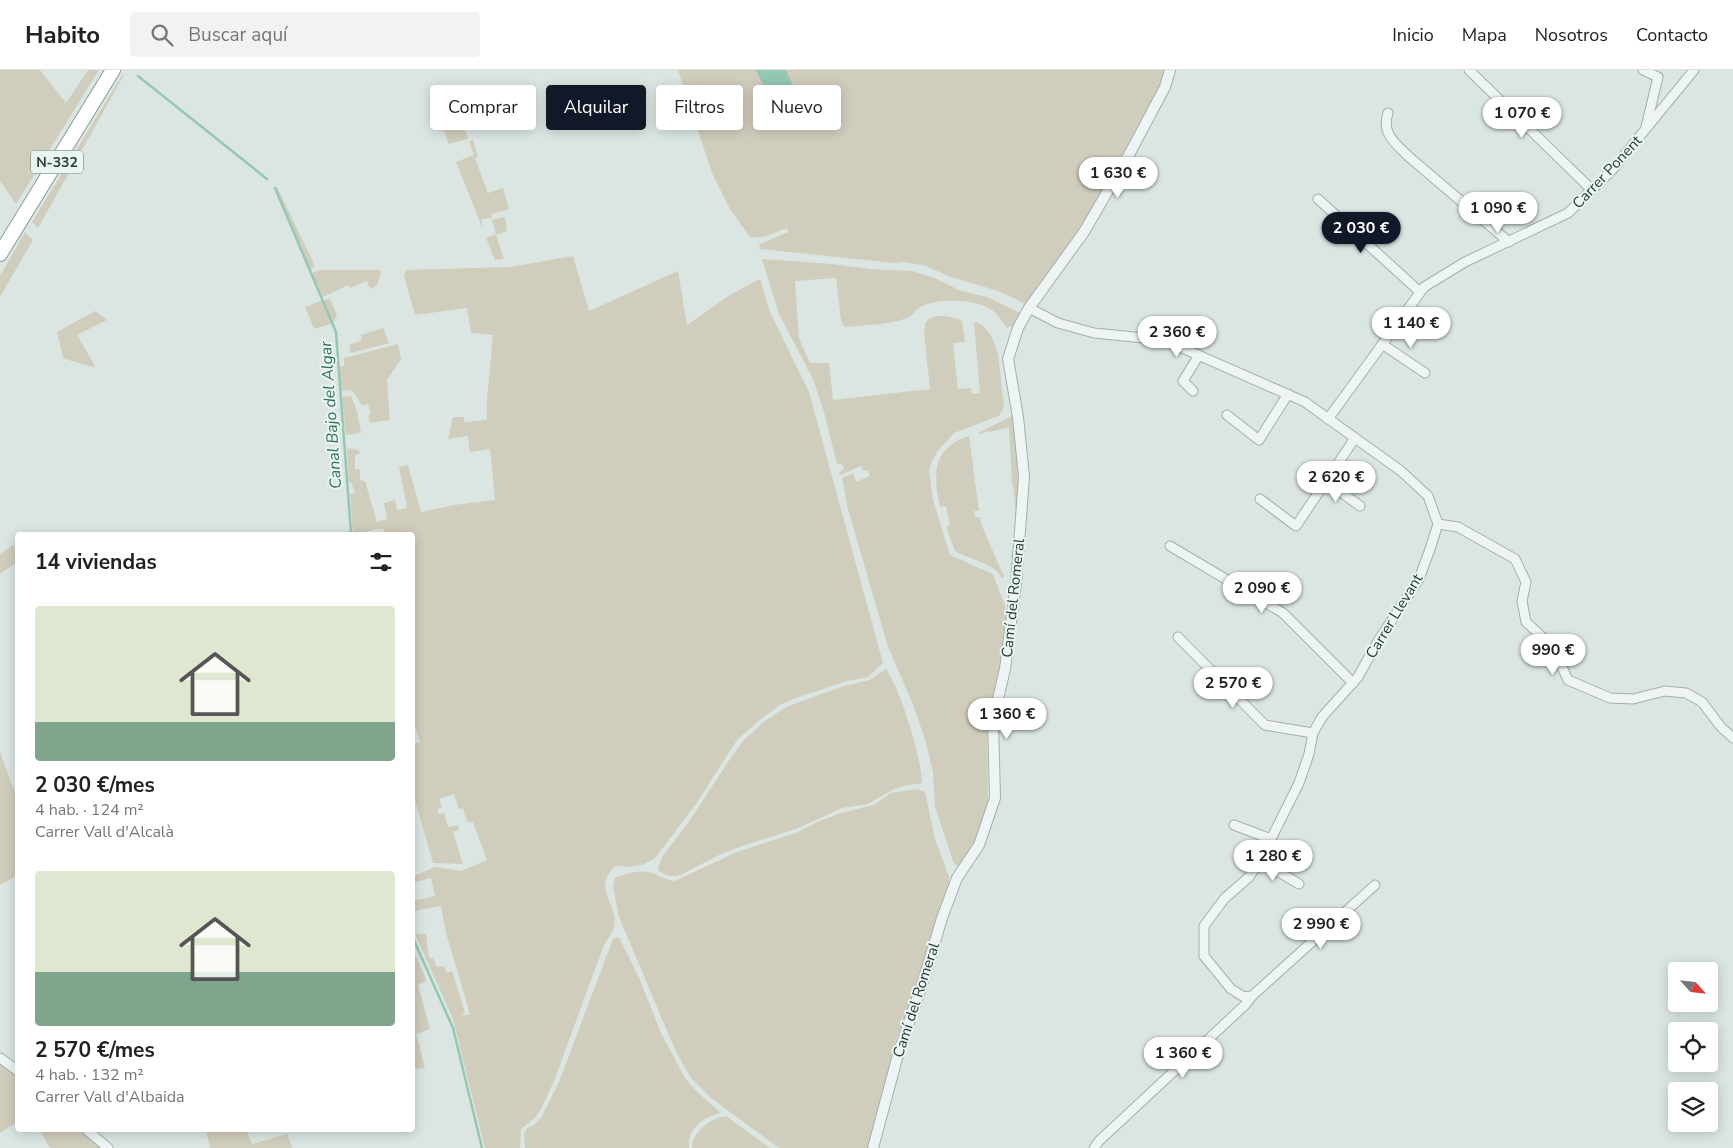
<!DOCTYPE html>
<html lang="es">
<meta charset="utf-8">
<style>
:root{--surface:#fff;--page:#f2f2f2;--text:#222;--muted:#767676;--line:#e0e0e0;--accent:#111827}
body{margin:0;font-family:"Nunito Sans",sans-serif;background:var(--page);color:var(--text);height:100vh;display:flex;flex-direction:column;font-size:19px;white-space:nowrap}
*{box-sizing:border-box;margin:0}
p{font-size:16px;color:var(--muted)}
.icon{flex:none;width:28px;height:28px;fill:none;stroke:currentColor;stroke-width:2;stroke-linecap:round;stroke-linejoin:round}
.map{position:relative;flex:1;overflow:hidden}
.sheet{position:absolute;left:15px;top:462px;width:400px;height:600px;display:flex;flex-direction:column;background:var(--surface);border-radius:5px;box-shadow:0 2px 12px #0003}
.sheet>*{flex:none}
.top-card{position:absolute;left:430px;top:15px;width:475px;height:45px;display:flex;gap:10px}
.needle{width:32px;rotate:117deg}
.fabs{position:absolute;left:1668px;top:892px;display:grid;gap:10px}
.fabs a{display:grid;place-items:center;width:50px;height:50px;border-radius:5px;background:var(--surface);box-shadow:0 2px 12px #0003;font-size:25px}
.price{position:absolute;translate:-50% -42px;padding:0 11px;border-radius:18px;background:#fff;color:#222;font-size:16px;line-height:32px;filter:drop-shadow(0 1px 2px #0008)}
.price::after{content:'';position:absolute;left:50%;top:30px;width:15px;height:11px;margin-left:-8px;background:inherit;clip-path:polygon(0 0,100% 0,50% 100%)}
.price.current{background:var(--accent);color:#fff}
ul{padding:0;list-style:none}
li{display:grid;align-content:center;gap:10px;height:265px;padding:0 20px}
li span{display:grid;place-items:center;height:155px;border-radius:5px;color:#555}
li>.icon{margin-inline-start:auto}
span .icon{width:90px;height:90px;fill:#fffc;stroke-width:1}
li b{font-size:21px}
h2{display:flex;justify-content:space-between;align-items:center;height:60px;padding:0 20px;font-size:21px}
.tag{padding:0 18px;border-radius:5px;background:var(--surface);box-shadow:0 2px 12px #0003;font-size:18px;line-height:45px}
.tag.current{background:var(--accent);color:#fff}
header{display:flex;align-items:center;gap:30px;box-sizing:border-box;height:70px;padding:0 25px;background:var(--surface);border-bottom:1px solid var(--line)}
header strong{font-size:24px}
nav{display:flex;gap:28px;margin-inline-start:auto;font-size:18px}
.search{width:350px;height:45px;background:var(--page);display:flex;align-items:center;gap:12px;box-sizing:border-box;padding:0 18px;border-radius:5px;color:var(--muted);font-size:19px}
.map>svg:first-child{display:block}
.green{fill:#d0cdbc}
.water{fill:#94c8b3}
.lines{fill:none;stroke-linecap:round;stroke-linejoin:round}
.stream{stroke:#94c8b3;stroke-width:2.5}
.minor-casing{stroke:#a1b0ac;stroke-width:11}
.tertiary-casing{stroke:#a1b0ac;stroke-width:12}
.trunk-casing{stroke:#829d95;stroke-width:16}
.minor{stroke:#eef4f3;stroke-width:9}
.tertiary{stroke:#eef4f3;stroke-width:10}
.trunk{stroke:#fff;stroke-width:14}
.labels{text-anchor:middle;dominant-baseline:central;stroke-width:4;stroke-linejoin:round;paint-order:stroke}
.shield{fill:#eaf4f1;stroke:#60736e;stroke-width:1}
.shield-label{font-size:14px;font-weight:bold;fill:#253c36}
.street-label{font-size:15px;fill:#253c36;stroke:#eaf4f1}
.water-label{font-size:16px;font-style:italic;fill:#2e7158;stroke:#eaf4f1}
</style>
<header>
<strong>Habito</strong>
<div class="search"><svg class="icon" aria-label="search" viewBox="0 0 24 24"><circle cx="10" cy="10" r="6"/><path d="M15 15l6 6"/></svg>Buscar aquí</div>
<nav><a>Inicio</a><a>Mapa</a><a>Nosotros</a><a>Contacto</a></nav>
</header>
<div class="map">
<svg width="1733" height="1078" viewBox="0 0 1733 1078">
<rect width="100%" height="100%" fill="#dbe6e3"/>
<g class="green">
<path d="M0,0h40l26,33 22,-33h11l-83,134 -16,-23z"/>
<path d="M678,0h488l-8,20 -74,134 -56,81 -30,-14 -47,-14 -28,-12 -20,-3 -8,1 -136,-14 1,-5 28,-12 -1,-4c-12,4 -24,12 -37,9l-20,-28 -18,-36z"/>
<path d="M125,3l-87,155 -6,-6 89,-145z"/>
<path d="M462,50l6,19 -19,5 -7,-18z"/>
<path d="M473,70l5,17 -3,1 13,35 15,-5 6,21 -18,5 1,4 -11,1 2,8h-1l-26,-65 18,-7 -5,-14z"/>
<path d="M276,117h1l38,79 -5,4z"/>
<path d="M505,147l2,14 -11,4 8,24 -9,1 -9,-22 10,-4 -4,-14z"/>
<path d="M25,162l8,8 -33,57v-21z"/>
<path d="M573,186l16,55 89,-40 9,54 43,-30 30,-16 10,33 39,80 74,271 -15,14 -21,4 -51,17 -16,7 -19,14 -24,21 -41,64 -41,54 -13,7 -15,2 -11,-1c-26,22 4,39 -2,62 -2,6 -7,12 -10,17l-50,136 -12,26 -7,11 -14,11 -1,19h-35l-32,-129 -38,-85h11l3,24h4l4,9 7,-1 3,7 5,-2 13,41 -3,4 8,-2 -24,-81 -5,-27 -28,5v-10l22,-5 -4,-18 -16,4 -3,-5 23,-10 26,4 26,-11 -14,-38h-6l-4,-14 -4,1 -5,-15 -15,5 3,9 -5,1 2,5 5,-1 4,14 10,-2 1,5 -6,2 10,32 -30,-1 -20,-70v-49l7,-2 -8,-25v-182h-25l-4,-6c-11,-2 -19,6 -30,6l-3,-41 5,-1 -4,-11h-2l-2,-34 11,2 2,2 -1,2 -4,1v14h5v11l5,1 12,41 10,-3 -3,-16 11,-3 2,10 10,-2 -8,-41 9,-2 13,47 33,-7 41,-5 -5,-51 -20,3 -2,-16 -20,3 5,-22h11v5l23,-2v-21l6,-64 -22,-2 -4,-25 -52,7 -11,-39 2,-6 104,-3z"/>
<path d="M762,189l70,5 38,5 42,2 25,8 24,12 26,6 33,16 -6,12 -7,3c-5,-6 -9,-14 -15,-18 -16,-11 -52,-12 -70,-4 -7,3 -9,10 -15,12 -18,7 -38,6 -57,9l-6,-1 -3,-5 -5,-43 -41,3 4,57 11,25h19l4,37 97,-11 -6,-57c1,-1 1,-8 1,-8 5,-12 29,-8 37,-3l3,21 -12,1 5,46 13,-1 1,6 8,-1 -6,-70 2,-1 6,3 9,10 7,18 6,54 -5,9 -45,17 -17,19 -5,9 -3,9 4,30 17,55 43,19 12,32v11h2l-5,38 -15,70 1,77 -10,33 -11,23 -5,7h-6l-3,-4 -18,-54 -2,-34 -7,-31 -14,-40 -24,-55 -40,-138 -6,-31 11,-5 3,9 14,-6 -3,-6 -4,1 -2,-5 -20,9 -2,-3 5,-3 -3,-6 -4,1 -13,-52 -11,-33 -34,-65z"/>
<path d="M320,200h59l2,2 -4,14 -7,3 -3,-8 -17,7 -2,-3 -25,12 -11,-24z"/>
<path d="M330,229l7,16 -4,8 -19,6 -9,-22 15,-6z"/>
<path d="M95,241l12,9 -30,15 18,31 -2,1 -28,-8 -2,-2 -6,-25z"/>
<path d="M383,258l6,15 -38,10 -2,-8 13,-5 -1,-5z"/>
<path d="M398,274l3,15 -14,21 3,40 -20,3 -2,-8 3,-1 -3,-10 -6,1 -10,-15 -10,1 -3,-24 5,-1v-8z"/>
<path d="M351,326l6,15 4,22 -15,2 -4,-38z"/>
<path d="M1014,345l7,59 -10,103 1,-19 -1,-2 2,-4 3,-39 -3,-28h-1l-3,-58 -19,5 -1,-1 -10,3 -1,-1z"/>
<path d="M969,366l10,75h-5l1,6h5l2,9 22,51 -2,1c-10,-17 -31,-17 -47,-27l-9,-24 4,-2 -4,-19 -6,1c-7,-33 -8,-59 29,-71z"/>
<path d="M13,475l4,8v9l-17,12v-20z"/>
<path d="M886,599c14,19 36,90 36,114l-18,3 -12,4 -24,14 -26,4 -46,21 -54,17 -21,8 -43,22h-10l-9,-5 -1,-4 4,-10 26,-34 44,-67 12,-16 22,-20 22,-14 56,-20 26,-6z"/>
<path d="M0,682l17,46v78l-17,9z"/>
<path d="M917,719l8,3 10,47 14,38v9l-19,52 -12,49 -22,51 -10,49 -19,61h-88l-68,-50 -20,-20 -15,-26 -57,-135 -5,-25 -1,-7 2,-7c8,-4 24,-8 33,-6 9,1 15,8 27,9l62,-29 61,-20 19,-10 24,-9 33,-8 17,-12z"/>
<path d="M618,867l2,2 20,41 21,53 24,45 10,12 26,23c-16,3 -35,16 -32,35h-164l-1,-14 3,-6 6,-2 8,-8 18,-36 54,-143z"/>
<path d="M412,877l15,34 -9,4 12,44 -14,5 9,34 -12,1z"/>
<path d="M0,993l18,14 -1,45 -17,11z"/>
<path d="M726,1046l44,32h-78c1,-18 18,-29 34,-32z"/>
<path d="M40,1060h39l21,18h-50z"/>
<path d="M206,1060h40l6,14 35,-10 6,14h-83z"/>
</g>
<path class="water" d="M756,0h30l17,39 -2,6 -14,9 -6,-2z"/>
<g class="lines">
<g class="stream">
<path d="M138,6l129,103"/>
<path d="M275,118l61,144 15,201"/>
<path d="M412,866l41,92 29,120"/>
</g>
<g class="minor-casing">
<g id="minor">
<path d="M1469,0l123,120"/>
<path d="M1643,0l15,7 -12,50"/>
<path d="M1388,43c-7,20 7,30 20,43l101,86"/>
<path d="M1318,129l102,93"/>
<path d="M1029,238l29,15 36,10 70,7 141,62 96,69 27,25 10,28 -8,25 -11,30 -41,62 -20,36 -36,40 -9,16 -4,21 -10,29 -39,78 -11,16 -25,22 -20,27v30l27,33 13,8 8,-1"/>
<path d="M1382,274l43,29"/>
<path d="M1193,321l-10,-10 16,-26"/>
<path d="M1227,345l32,25 29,-46"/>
<path d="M1328,349l96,-132 41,-25 103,-49 45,-44 81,-99"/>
<path d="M1326,411l34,25"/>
<path d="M1260,429l36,27 59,-88"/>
<path d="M1438,454l20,3 57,32 11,23 -4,19 4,21 27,25 15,33 42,18 23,1 32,-8 21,2 16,9 19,25 12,11"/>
<path d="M1170,476l113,67 70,70"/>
<path d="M1178,567l87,88 48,8"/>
<path d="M1234,755l37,14"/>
<path d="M1260,791l39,23"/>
<path d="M0,988l18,13"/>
<path d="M87,1060l21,18"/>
<path d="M1094,1078l5,-7 146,-136 7,-9 123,-111"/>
</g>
</g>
<g class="tertiary-casing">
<path id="tertiary" d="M873,1078l26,-97 23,-66 20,-67 15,-40 22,-33 16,-47 -2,-78 12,-51 11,-85 8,-107 -6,-60 -10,-58 10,-31 11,-20 55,-76 46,-79 35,-66 5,-17"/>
</g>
<g class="trunk-casing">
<path id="trunk" d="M0,184l113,-184"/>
</g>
<use href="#minor" class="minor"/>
<use href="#tertiary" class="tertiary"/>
<use href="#trunk" class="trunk"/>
</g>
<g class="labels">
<rect class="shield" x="31" y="80.5" width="52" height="23" rx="4"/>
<g class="shield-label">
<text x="57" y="92">N-332</text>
</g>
<g class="street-label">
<text transform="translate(1607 102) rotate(-47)">Carrer Ponent</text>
<text transform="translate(1013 528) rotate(-84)">Camí del Romeral</text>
<text transform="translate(1394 546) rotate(-59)">Carrer Llevant</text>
<text transform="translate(916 930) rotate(-72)">Camí del Romeral</text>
</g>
<g class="water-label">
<text transform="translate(331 345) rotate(-94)">Canal Bajo del Algar</text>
</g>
</g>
</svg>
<div class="fabs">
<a><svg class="needle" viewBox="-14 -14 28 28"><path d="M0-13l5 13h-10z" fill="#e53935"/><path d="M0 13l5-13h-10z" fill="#767676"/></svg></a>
<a><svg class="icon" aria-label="locate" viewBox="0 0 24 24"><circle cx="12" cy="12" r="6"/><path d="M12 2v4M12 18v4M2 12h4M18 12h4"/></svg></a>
<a><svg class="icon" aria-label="layers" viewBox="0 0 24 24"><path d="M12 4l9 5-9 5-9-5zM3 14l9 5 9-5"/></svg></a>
</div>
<b class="price" style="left:1522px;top:69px">1 070 €</b>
<b class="price" style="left:1118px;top:129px">1 630 €</b>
<b class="price" style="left:1498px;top:164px">1 090 €</b>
<b class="price current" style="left:1361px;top:184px">2 030 €</b>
<b class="price" style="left:1411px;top:279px">1 140 €</b>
<b class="price" style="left:1177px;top:288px">2 360 €</b>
<b class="price" style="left:1336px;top:433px">2 620 €</b>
<b class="price" style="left:1262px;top:544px">2 090 €</b>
<b class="price" style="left:1553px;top:606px">990 €</b>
<b class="price" style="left:1233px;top:639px">2 570 €</b>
<b class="price" style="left:1007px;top:670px">1 360 €</b>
<b class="price" style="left:1273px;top:812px">1 280 €</b>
<b class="price" style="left:1321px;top:880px">2 990 €</b>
<b class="price" style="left:1183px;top:1009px">1 360 €</b>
<div class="top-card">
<a class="tag">Comprar</a>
<a class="tag current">Alquilar</a>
<a class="tag">Filtros</a>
<a class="tag">Nuevo</a>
</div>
<section class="sheet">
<h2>14 viviendas<svg class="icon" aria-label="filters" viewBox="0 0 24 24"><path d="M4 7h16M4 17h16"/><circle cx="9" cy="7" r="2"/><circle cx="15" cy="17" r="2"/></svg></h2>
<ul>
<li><span style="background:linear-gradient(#dfe7d0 75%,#7fa58c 0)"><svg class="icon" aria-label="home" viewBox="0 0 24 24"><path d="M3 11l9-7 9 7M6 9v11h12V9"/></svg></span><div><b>2 030 €/mes</b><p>4 hab. · 124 m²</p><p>Carrer Vall d'Alcalà</p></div></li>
<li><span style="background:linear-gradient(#dfe7d0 65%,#7fa58c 0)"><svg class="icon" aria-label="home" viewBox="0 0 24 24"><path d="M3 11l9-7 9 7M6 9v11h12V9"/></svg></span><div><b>2 570 €/mes</b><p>4 hab. · 132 m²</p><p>Carrer Vall d'Albaida</p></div></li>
</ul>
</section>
</div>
